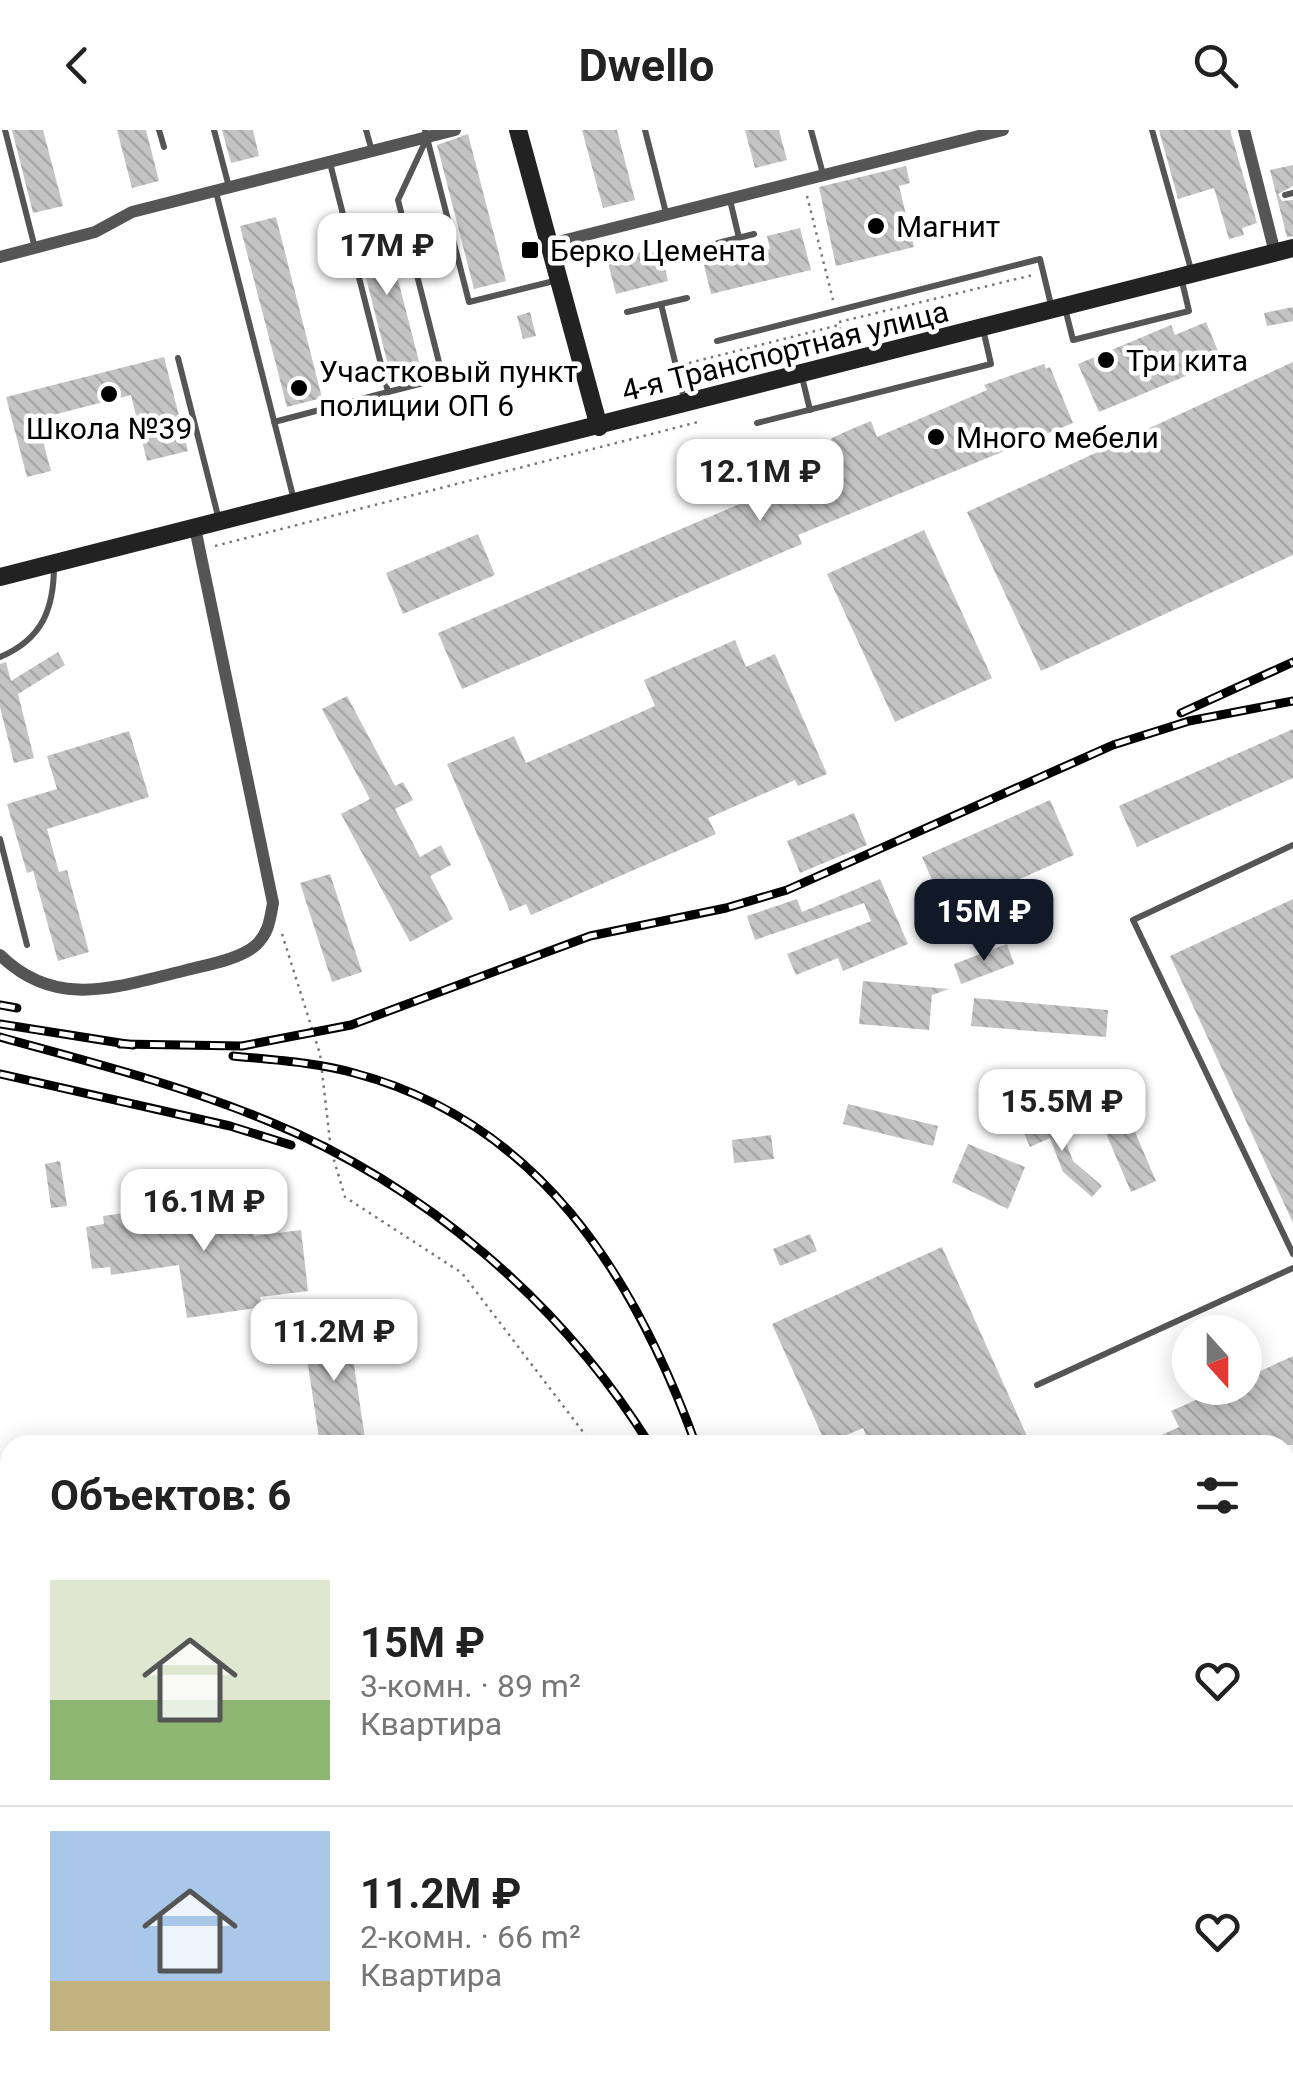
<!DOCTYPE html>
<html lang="ru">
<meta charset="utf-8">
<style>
:root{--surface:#fff;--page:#f2f2f2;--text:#222;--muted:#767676;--line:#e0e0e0;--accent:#111827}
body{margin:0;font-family:Roboto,sans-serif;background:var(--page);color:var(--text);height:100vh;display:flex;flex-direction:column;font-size:38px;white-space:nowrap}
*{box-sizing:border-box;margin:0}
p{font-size:32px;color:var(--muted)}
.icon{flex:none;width:55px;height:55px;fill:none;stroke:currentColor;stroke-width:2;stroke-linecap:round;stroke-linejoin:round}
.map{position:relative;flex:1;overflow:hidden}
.panel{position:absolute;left:0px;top:1305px;width:1295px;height:642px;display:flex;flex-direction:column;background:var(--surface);border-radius:30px 30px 0 0;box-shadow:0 5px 25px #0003}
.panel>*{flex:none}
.needle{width:65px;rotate:159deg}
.controls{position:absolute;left:1172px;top:1185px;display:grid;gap:20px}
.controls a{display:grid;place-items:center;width:90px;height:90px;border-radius:50%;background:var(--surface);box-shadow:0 5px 25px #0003;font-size:50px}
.price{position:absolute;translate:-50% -85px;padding:0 22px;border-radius:20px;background:#fff;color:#222;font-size:32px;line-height:65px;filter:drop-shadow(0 2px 5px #0008)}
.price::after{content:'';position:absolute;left:50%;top:60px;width:30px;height:22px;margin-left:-15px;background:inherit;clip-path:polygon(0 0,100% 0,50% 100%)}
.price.current{background:var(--accent);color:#fff}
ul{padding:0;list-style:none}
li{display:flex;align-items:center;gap:30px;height:250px;padding:0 50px}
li+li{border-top:2px solid var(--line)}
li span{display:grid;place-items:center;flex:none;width:280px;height:200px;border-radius:0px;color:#555}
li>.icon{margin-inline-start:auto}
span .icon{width:120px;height:120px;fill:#fffc;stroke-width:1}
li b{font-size:42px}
h2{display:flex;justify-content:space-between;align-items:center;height:120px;padding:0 50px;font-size:42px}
header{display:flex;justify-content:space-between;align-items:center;height:130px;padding:0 50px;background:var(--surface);font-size:45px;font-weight:700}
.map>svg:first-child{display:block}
.building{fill:url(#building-back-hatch)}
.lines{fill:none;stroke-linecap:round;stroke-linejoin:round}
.path{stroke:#777;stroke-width:2.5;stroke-dasharray:2.5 5;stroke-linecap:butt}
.lane{stroke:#555;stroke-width:6}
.street{stroke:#555;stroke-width:12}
.secondary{stroke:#222;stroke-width:18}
.rail-casing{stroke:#000;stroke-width:9}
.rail{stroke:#fff;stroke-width:5;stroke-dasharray:15;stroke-linecap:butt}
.poi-dot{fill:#000;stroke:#fff;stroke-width:4}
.labels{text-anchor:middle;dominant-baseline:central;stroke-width:9;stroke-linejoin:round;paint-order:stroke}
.poi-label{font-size:30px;fill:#000;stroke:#fff;text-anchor:start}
.street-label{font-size:30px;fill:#000;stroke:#fff}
</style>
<header><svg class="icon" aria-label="back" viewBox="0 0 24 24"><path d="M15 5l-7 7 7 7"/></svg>Dwello<svg class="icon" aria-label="search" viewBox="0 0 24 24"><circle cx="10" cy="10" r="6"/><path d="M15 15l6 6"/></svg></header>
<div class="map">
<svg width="1293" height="1947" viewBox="0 0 1293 1947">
<defs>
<pattern id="building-back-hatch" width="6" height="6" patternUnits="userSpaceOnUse" patternTransform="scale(2.5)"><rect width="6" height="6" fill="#c4c4c4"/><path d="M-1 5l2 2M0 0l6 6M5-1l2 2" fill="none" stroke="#a7a7a7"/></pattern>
</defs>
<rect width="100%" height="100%" fill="#fff"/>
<g class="building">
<path d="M12,0h31l20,76 -30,7z"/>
<path d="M117,0h29l13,51 -27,7z"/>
<path d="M222,0h31l6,26 -28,7z"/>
<path d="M582,0h35l18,70 -32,8z"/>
<path d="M745,0h34l8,30 -32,8z"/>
<path d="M1159,0h71l27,93 -15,5 2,7 -15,4 -15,-51 -36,11z"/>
<path d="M468,4l38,147 -32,8 -37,-144z"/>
<path d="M1293,35v21l-15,8 4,7 11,-1v36l-6,1 -17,-67z"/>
<path d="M906,36l4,17 -11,3 15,61 -78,19 -17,-79z"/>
<path d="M381,84l41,159 -30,8 -40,-159z"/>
<path d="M276,87l46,181 -35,9 -47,-181z"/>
<path d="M800,98l11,42 -100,24 -7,-29 66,-16 -3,-13z"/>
<path d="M649,119l1,4 11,-2 7,30 -52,13 -8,-31z"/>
<path d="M1293,177v14l-26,5 -3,-13z"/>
<path d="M530,182l6,24 -13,3 -6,-23z"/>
<path d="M1206,192l16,39 -123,51 -21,-48 93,-39 4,10z"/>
<path d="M164,227l24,94 -41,10 -16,-66 -94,24 14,52 -24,6 -21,-80z"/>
<path d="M1293,232v193l-252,116 -74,-159z"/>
<path d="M1044,234l2,5 4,-2 23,56 -275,112 4,9 -340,145 -24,-56 388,-166 -5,-14 11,-15 15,-7 24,-10 6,16 110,-47 -3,-5z"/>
<path d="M924,400l68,148 -97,44 -68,-148z"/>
<path d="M478,404l17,41 -92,39 -17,-41z"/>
<path d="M735,510l11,27 29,-13 52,120 -29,12 -3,-6 -87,38 8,16 -185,81 -5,-11 -16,7 -63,-147 67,-28 12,27 129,-57 -11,-26z"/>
<path d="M58,522l7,13 -47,29 16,64 -20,5 -14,-56v-43l6,-2 5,19z"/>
<path d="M347,566l48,90 8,-4 10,18 -18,9 25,48 21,-12 10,20 -21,11 23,43 -43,23 -69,-128 29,-15 -48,-90z"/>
<path d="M1293,599v49l-156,69 -18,-41z"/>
<path d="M129,601l20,66 -102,32 12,43 8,-2 22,82 -31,9 -25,-90 -6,2 -20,-69 50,-15 -10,-33z"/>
<path d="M1050,670l24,55 -128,57 -24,-55z"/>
<path d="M854,683l13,32 -67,28 -13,-32z"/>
<path d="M330,744l32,98 -30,10 -32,-99z"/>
<path d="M880,749l28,65 -65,27 -5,-13 -42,17 -9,-21 84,-33 -7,-18 -109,37 -8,-24 50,-17 5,13z"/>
<path d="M1293,769v324l-123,-267z"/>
<path d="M1007,814l7,20 -53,20 -7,-20z"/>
<path d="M863,851l86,8 -17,6 -3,35 -70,-6z"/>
<path d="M974,868l134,12 -2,27 -135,-11z"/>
<path d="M1118,962l38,89 -25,11 -38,-89z"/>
<path d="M848,974l90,22 -5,20 -90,-22z"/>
<path d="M1057,988l16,43 29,25 -10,11 -29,-25 -13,-34 -20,9 -7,-16z"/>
<path d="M771,1005l3,24 -40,4 -2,-23z"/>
<path d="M968,1014l57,23 -17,42 -56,-27z"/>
<path d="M60,1031l7,45 -16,2 -6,-44z"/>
<path d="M234,1067l2,8 13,-2 5,33 47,-6 7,61 -48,6 2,10 -75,11 -8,-53 -68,10 -1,-8 -18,2 -6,-42 18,-3 -1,-8z"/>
<path d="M810,1104l7,17 -37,15 -7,-17z"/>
<path d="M942,1117l89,198h-161l-7,-17 -37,16 -54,-120z"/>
<path d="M347,1189l19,126h-46l-18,-120z"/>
<path d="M1293,1226v89h-153l39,-18 -8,-16 52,-23h22v-10z"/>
</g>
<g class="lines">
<g class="path">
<path d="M807,66l26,104"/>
<path d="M839,192l194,-47"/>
<path d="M689,233l150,-38 6,21"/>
<path d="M215,416l483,-124"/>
<path d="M282,804l38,120 11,96 14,47 117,76 131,172"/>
<path d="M1285,1801l8,-4"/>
<path d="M748,1938l1,9"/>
<path d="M964,1947l20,-9"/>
</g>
<g class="lane">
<path d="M5,0l30,118"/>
<path d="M159,0l5,17"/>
<path d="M214,0l15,57"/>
<path d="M366,0l6,21"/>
<path d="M425,0l44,172 89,-22"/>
<path d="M645,0l21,83"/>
<path d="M811,0l12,44"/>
<path d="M1152,0l40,143"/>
<path d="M216,62l78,308"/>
<path d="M1285,65l8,-2"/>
<path d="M730,70l9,38"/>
<path d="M718,113l36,-9"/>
<path d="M661,174l23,95"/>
<path d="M1065,178l8,32 116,-29 -8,-34"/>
<path d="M627,182l60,-14"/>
<path d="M717,211l323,-82 12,50"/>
<path d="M178,228l41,162"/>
<path d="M802,247l8,33"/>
<path d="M388,262l55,-14 -45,-178 29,-62"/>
<path d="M274,292l114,-30 -58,-229"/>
<path d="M757,293l234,-59 -8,-35"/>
<path d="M0,527c43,-18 54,-49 54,-92"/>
<path d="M0,709l27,106"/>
<path d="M1293,715l-160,75 160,334"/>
<path d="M1037,1255l256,-117"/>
<path d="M0,1833l2,18"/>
<path d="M7,1891l3,21"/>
<path d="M13,1938l2,9"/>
<path d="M869,1938v9"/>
</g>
<g class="street">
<path d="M1244,0l31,123"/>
<path d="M550,114l453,-114"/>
<path d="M0,127l95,-25 37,-20 323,-82"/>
<path d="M0,825c56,55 116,32 183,16 22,-6 56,-11 73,-26 13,-12 14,-26 17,-42l-78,-375"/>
</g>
<g class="secondary">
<path d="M518,0l81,297"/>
<path d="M0,447l1293,-329"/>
<path d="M1285,1836l8,-3"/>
<path d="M1049,1947l20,-9"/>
</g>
<g class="rail-casing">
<g id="rail">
<path d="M1181,583l112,-51"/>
<path d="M0,875l17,3"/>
<path d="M0,894l133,21"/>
<path d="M0,907c90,25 181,48 268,84 156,64 293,181 382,324"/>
<path d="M120,914l122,2 109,-21 239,-89 136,-28 61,-18 326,-145 76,-24 104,-20"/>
<path d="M233,926c40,4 81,6 121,17 185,49 280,202 342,372"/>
<path d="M0,944l230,52 61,19"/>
<path d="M1285,1934h8"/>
<path d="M796,1938l1,9"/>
<path d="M1211,1938l19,9"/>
</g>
</g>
<use href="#rail" class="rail"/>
</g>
<g class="poi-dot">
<circle cx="876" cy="96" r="10"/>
<rect x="520" y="110" width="20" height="20" rx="5"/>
<circle cx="1106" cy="230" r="10"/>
<circle cx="299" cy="258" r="10"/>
<circle cx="109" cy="264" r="10"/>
<circle cx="936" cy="307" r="10"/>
</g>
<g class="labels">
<g class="poi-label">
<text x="896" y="96">Магнит</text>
<text x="550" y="120">Берко Цемента</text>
<text x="1126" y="230">Три кита</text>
<text x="319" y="241">Участковый пункт<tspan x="319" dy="34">полиции ОП 6</tspan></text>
<text x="109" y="298" text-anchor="middle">Школа №39</text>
<text x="956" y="307">Много мебели</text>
</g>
<g class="street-label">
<text transform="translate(785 221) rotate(-14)">4-я Транспортная улица</text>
</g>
</g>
</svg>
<div class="controls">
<a><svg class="needle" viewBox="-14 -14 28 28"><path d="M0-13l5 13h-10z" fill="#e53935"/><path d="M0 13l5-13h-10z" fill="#767676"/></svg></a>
</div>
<b class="price" style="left:387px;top:168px">17M ₽</b>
<b class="price" style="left:760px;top:394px">12.1M ₽</b>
<b class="price current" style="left:984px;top:834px">15M ₽</b>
<b class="price" style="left:1062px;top:1024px">15.5M ₽</b>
<b class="price" style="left:204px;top:1124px">16.1M ₽</b>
<b class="price" style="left:334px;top:1254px">11.2M ₽</b>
<section class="panel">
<h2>Объектов: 6<svg class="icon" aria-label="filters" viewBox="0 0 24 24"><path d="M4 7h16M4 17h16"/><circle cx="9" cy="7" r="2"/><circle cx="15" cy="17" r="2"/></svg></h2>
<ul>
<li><span style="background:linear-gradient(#dfe7d0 60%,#8fb573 0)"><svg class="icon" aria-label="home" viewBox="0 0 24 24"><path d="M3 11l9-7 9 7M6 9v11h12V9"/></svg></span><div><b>15M ₽</b><p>3-комн. · 89 m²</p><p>Квартира</p></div><svg class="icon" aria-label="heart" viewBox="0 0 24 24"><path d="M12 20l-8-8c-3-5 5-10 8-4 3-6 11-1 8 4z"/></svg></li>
<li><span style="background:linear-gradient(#a9c7e8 75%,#c2b280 0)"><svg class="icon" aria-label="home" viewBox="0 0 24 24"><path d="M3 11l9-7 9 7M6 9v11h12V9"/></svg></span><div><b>11.2M ₽</b><p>2-комн. · 66 m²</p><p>Квартира</p></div><svg class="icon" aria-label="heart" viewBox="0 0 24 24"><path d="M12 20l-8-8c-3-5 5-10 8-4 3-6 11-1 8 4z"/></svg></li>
</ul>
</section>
</div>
